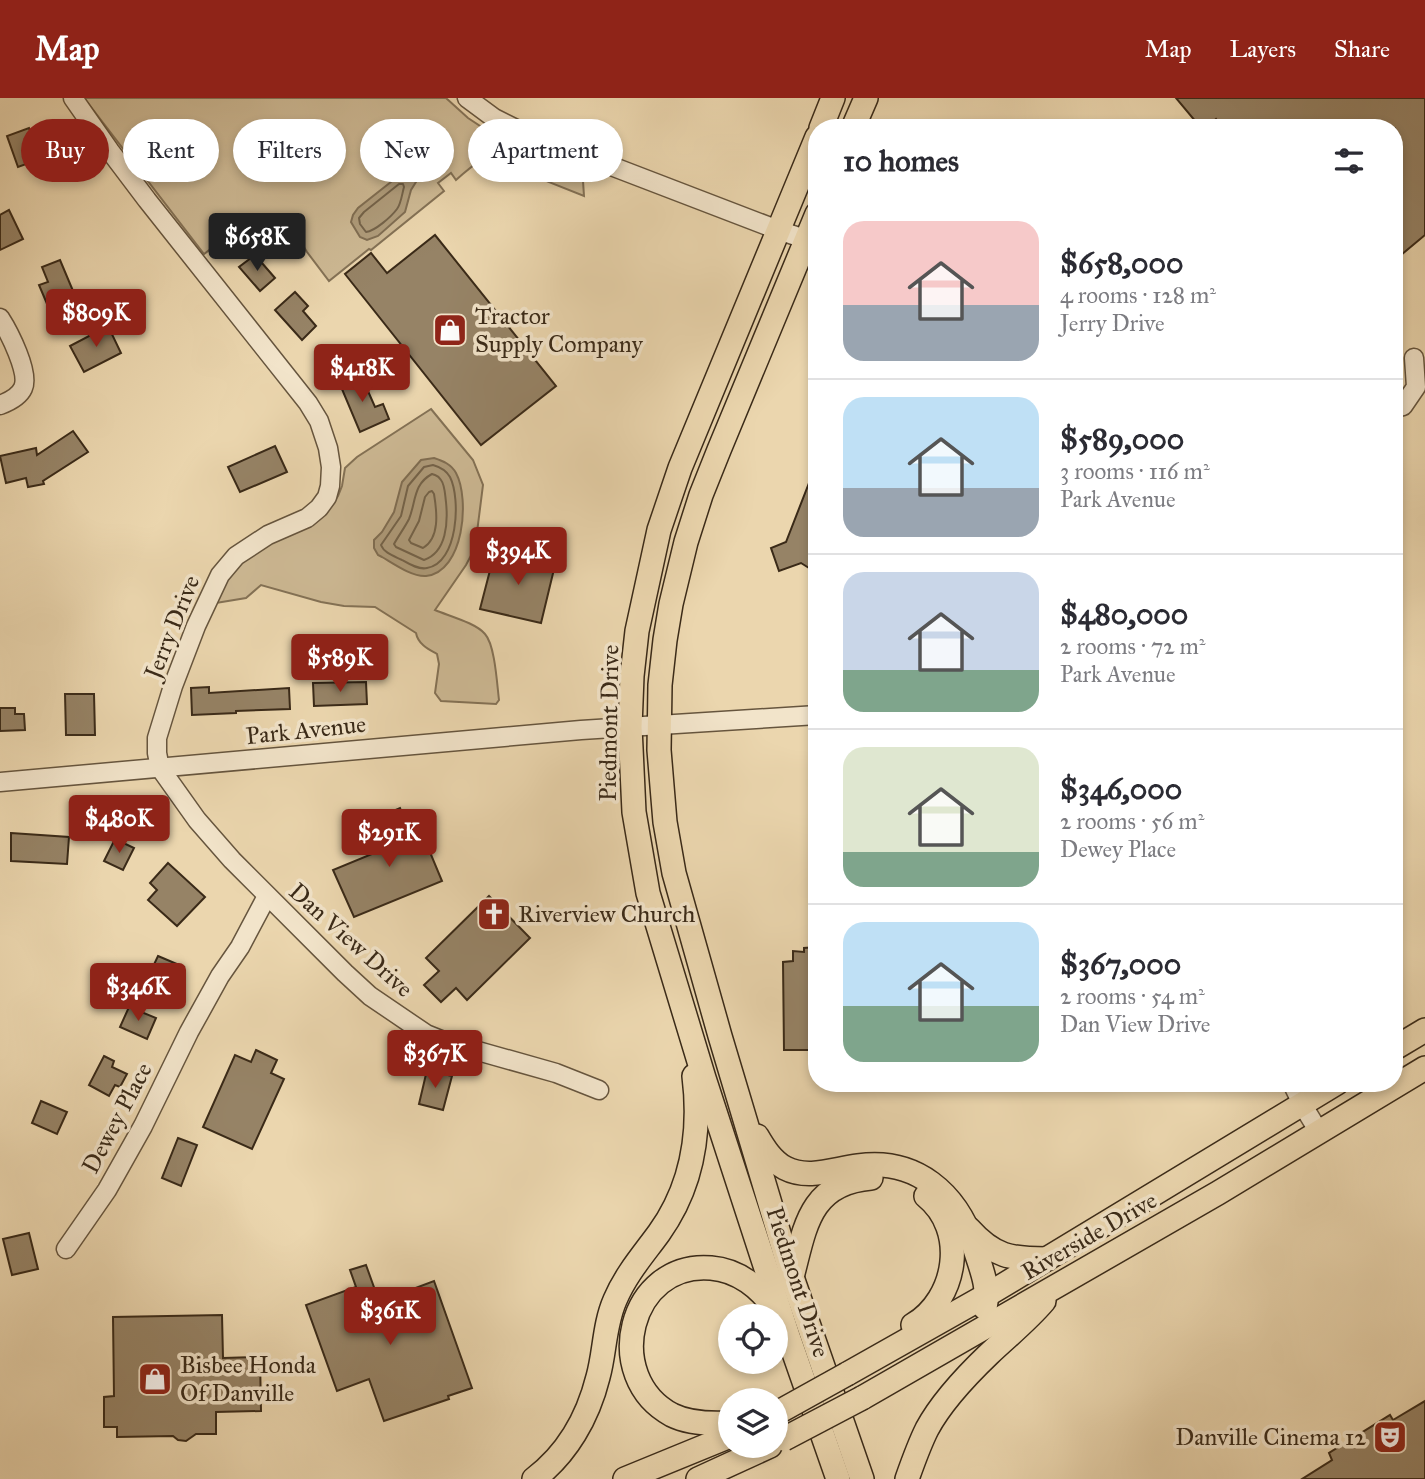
<!DOCTYPE html>
<meta charset="utf-8">
<style>
:root{--surface:#fff;--page:#f7f7f7;--text:#2b2b33;--muted:#7c7c81;--line:#e1e1e2;--accent:#8f2418}
body{margin:0;font-family:"IM FELL Great Primer",serif;background:var(--page);color:var(--text);height:100vh;display:flex;flex-direction:column;font-size:26px;white-space:nowrap}
*{box-sizing:border-box;margin:0}
p{font-size:23px;color:var(--muted)}
.icon{flex:none;width:38px;height:38px;fill:none;stroke:currentColor;stroke-width:2;stroke-linecap:round;stroke-linejoin:round}
.map{position:relative;flex:1;overflow:hidden}
.sheet{position:absolute;left:808px;top:21px;width:595px;height:973px;display:flex;flex-direction:column;background:var(--surface);border-radius:28px;box-shadow:0 4px 10px #0003}
.sheet>*{flex:none}
.top-card{position:absolute;left:21px;top:21px;width:665px;height:63px;display:flex;gap:14px}
.tools{position:absolute;left:718px;top:1206px;display:grid;gap:14px}
.tools a{display:grid;place-items:center;width:70px;height:70px;border-radius:50%;background:var(--surface);box-shadow:0 4px 10px #0003;font-size:35px}
.price{position:absolute;translate:-50% -60px;padding:0 16px;border-radius:7px;background:var(--accent);color:#fff;font-size:23px;line-height:46px;filter:drop-shadow(0 2px 4px #0008)}
.price::after{content:'';position:absolute;left:50%;top:42px;width:21px;height:16px;margin-left:-10px;background:inherit;clip-path:polygon(0 0,100% 0,50% 100%)}
.price.selected{background:#222;color:#fff}
ul{padding:0;list-style:none}
li{display:flex;align-items:center;gap:21px;height:175px;padding:0 35px}
li+li{border-top:2px solid var(--line)}
li span{display:grid;place-items:center;flex:none;width:196px;height:140px;border-radius:21px;color:#555}
li>.icon{margin-inline-start:auto}
span .icon{width:84px;height:84px;fill:#fffc;stroke-width:1}
li b{font-size:30px}
h2{display:flex;justify-content:space-between;align-items:center;height:84px;padding:0 35px;font-size:30px}
.chip{padding:0 24px;border-radius:32px;background:var(--surface);box-shadow:0 4px 10px #0003;font-size:24px;line-height:63px}
.chip.selected{background:var(--accent);color:#fff}
header{display:flex;align-items:center;gap:42px;box-sizing:border-box;height:98px;padding:0 35px;background:var(--accent);color:#fff}
header strong{font-size:33px}
nav{display:flex;gap:38px;margin-inline-start:auto;font-size:24px}
.map>svg:first-child{display:block}
.green{fill:#cdb994;stroke:#847256;stroke-width:2}
.water{fill:#af9c7b;stroke:#806e53;stroke-width:2}
.lines{fill:none;stroke-linecap:round;stroke-linejoin:round}
.shore{stroke:#74634a;stroke-width:2}
.building{fill:#968366;stroke:#3a2a18;stroke-width:2}
.minor-casing{stroke:#66553e;stroke-width:21}
.major-casing{stroke:#3a2a18;stroke-width:26}
.minor{stroke:#f2e4ca;stroke-width:18}
.major{stroke:#ebd6ae;stroke-width:23}
.major-bridge-casing{stroke:#3a2a18;stroke-width:26;stroke-linecap:butt}
.major-bridge{stroke:#ebd6ae;stroke-width:23}
.labels{text-anchor:middle;dominant-baseline:central;stroke-width:7;stroke-linejoin:round;paint-order:stroke}
.poi-label{font-size:24px;fill:#3a2a18;stroke:#f2e4ca;text-anchor:start}
.street-label{font-size:24px;fill:#3a2a18;stroke:#f2e4ca}
</style>
<header>
<strong>Map</strong>
<nav><a>Map</a><a>Layers</a><a>Share</a></nav>
</header>
<div class="map">
<svg width="1425" height="1381" viewBox="0 0 1425 1381">
<rect width="100%" height="100%" fill="#ebd6ae"/>
<filter id="stains"><feTurbulence type="fractalNoise" baseFrequency=".00286" numOctaves="4"/><feColorMatrix values="0 0 0 0 .2 0 0 0 0 .09 0 0 0 0 .02 0 0 0 .5 -.17"/></filter>
<radialGradient id="worn" r=".72"><stop offset=".6" stop-color="#630" stop-opacity="0"/><stop offset="1" stop-color="#630" stop-opacity=".3"/></radialGradient>
<g class="green">
<path d="M84,0h362l22,20 32,21 85,35 -2,7 1,15 -93,-37c-14,0 -24,12 -35,21l-5,-7 -13,10 6,8 -73,59 -2,-1 -40,32 -22,-29 -22,-36 -37,26 -14,-11 -30,23z"/>
<path d="M431,311l42,51 10,25 -8,63 -9,17 -31,45c14,6 41,13 50,24 10,11 12,50 14,66l-3,4 -55,-3 -6,-8 4,-29 -2,-10c-9,-5 -19,-10 -21,-21l-41,-26 -31,-1 -23,-4 -60,-17 -15,13 -30,5 11,-27 13,-13 32,-20 42,-22 15,-12 9,-13 4,-10 3,-18 12,-11z"/>
</g>
<g class="water">
<path d="M414,71l6,3 1,2 -10,16 -6,22 -27,24 -11,4 -7,-3 -9,-15 2,-7 5,-7 43,-34 6,-4z"/>
<path d="M434,360c9,3 17,6 22,15 14,26 8,99 -30,103 -14,1 -32,-12 -44,-19l-4,-2 -4,-7v-8l8,-8 12,-20 8,-30 19,-22z"/>
</g>
<g class="lines">
<g class="shore">
<path d="M399,86h4l1,3c-2,7 -3,17 -7,22 -6,8 -22,22 -31,23l-6,-8 -1,-6 5,-6z"/>
<path d="M433,367c7,2 13,5 17,12 11,22 8,86 -23,91 -8,2 -18,-4 -25,-8 -8,-4 -18,-7 -21,-15l20,-29 7,-30 16,-19z"/>
<path d="M432,376c5,2 6,1 9,6 4,5 4,15 5,22 2,20 1,50 -22,58l-28,-13 -2,-3c5,-9 11,-17 15,-25 7,-17 4,-35 23,-45z"/>
<path d="M429,394l3,-1 2,3c3,18 6,44 -11,54l-12,-5 -2,-3 10,-19 6,-24z"/>
</g>
</g>
<g class="building">
<path d="M1176,0h249v137l-30,25v-132h-172l-7,-9 -10,9h-5z"/>
<path d="M29,30l11,31 -22,8 -11,-31z"/>
<path d="M9,112l14,29 -23,11v-35z"/>
<path d="M435,137l121,151 -75,59 -136,-171 26,-21 16,20z"/>
<path d="M255,157l20,23 -15,13 -21,-24z"/>
<path d="M60,162l16,38 -10,4 4,9 -17,7 -14,-33 9,-3 -6,-15z"/>
<path d="M295,194l13,14 -5,5 13,15 -14,14 -27,-30z"/>
<path d="M108,228l13,27 -37,19 -14,-26z"/>
<path d="M360,275l15,34 8,-3 6,15 -29,13 -21,-50z"/>
<path d="M73,333l15,21 -45,29 1,3 -16,3 -2,-9 -20,5 -6,-27 36,-8 1,7z"/>
<path d="M275,348l12,26 -47,20 -12,-25z"/>
<path d="M816,367l1,108 -16,-10 -22,8 -8,-23 15,-6z"/>
<path d="M495,453l60,14 -14,58 -61,-14z"/>
<path d="M366,584l1,22 -53,2 -1,-23z"/>
<path d="M209,589v6l80,-5 1,21 -54,2v2l-44,2 -1,-27z"/>
<path d="M65,596h29l1,41h-29z"/>
<path d="M0,610h15v6h9l1,16 -25,1z"/>
<path d="M400,710l7,18 10,-5 25,60 -88,36 -21,-47 56,-23 -4,-10 9,-4 -8,-19z"/>
<path d="M11,735l58,4 -2,27 -56,-3z"/>
<path d="M115,741l19,9 -11,22 -19,-9z"/>
<path d="M168,765l37,34 -28,29 -29,-26 9,-10 -7,-7z"/>
<path d="M489,798l41,42 -63,62 -11,-12 -15,14 -17,-17 15,-14 -13,-13z"/>
<path d="M817,849v103h-33l-1,-88 10,-1v-10l11,1v-4z"/>
<path d="M158,858l26,11 -9,19 -26,-11z"/>
<path d="M129,909l27,11 -9,21 -27,-12z"/>
<path d="M256,952l21,10 -6,13 13,6 -32,70 -49,-22 32,-72 16,7z"/>
<path d="M104,958l10,5 -2,6 15,7 -7,13 -5,-2 -6,11 -20,-11z"/>
<path d="M427,972l25,6 -9,34 -24,-6z"/>
<path d="M41,1003l26,11 -10,22 -25,-11z"/>
<path d="M178,1040l19,7 -16,41 -19,-8z"/>
<path d="M29,1135l9,36 -26,6 -9,-36z"/>
<path d="M366,1167l23,64 23,-8 -10,-28 32,-12 38,107 -24,8 1,3 -65,22 -15,-42 -32,12 -31,-86 50,-18 -6,-17z"/>
<path d="M222,1217l1,43 37,-1 1,54 -45,1v22h-20l-10,7 -8,-1 -5,-4 -56,1v-10h-13v-30l10,-1 -1,-79z"/>
<path d="M1425,1303v78h-123l30,-19 -3,-7 61,-38 3,5z"/>
</g>
<g class="lines">
<g class="minor-casing">
<g id="minor">
<path d="M73,0l37,53 37,49 161,203 11,18 9,27 3,19 -1,19 -3,11 -8,11 -12,10 -39,17 -32,21 -16,19 -24,51 -23,60 -16,52v15l3,15 37,52 35,40 113,113 25,23 56,38 20,8 110,31 43,17"/>
<path d="M467,0l27,20 26,13 258,99 39,13"/>
<path d="M0,220c9,14 30,55 23,70 -4,9 -15,14 -23,17"/>
<path d="M1395,310l8,-2 13,-19 -2,-29"/>
<path d="M0,684l581,-52 236,-15"/>
<path d="M1292,985l10,21 17,28"/>
<path d="M66,1151l41,-59 36,-64 46,-94 31,-56 20,-29 27,-51"/>
</g>
</g>
<g class="major-casing">
<g id="major">
<path d="M821,30l12,-30"/>
<path d="M853,30l13,-30"/>
<path d="M817,39l-137,331 -21,62 -22,101 -5,45 -2,51 4,85 14,81 56,185 84,258 50,143"/>
<path d="M817,116l-98,236 -18,45 -15,47 -15,62 -6,36 -5,45 -1,65 6,72 9,51 46,163 72,241 70,202"/>
<path d="M1395,950l30,-18"/>
<path d="M757,1038c7,12 15,25 28,32 23,12 49,1 73,-2 58,-8 98,27 116,80 6,20 16,41 11,62"/>
<path d="M969,1131c25,28 42,30 78,30"/>
<path d="M792,1179c13,-49 17,-94 79,-99"/>
<path d="M913,1227c44,-26 55,-95 13,-129"/>
<path d="M847,1276l140,-79 350,-212"/>
<path d="M862,1300l356,-205 207,-125"/>
<path d="M730,1325c-18,1 -42,0 -58,-8 -71,-38 -43,-154 39,-147 27,2 50,20 65,43"/>
<path d="M534,1381c33,-25 54,-62 64,-102 7,-25 6,-52 17,-77 11,-26 28,-45 44,-67 33,-46 42,-101 35,-157"/>
<path d="M625,1381l105,-43"/>
<path d="M698,1381l72,-33"/>
<path d="M907,1381c6,-17 12,-34 20,-50 15,-28 39,-53 62,-75 19,-18 39,-34 55,-53"/>
</g>
</g>
<use href="#minor" class="minor"/>
<use href="#major" class="major"/>
<g class="major-bridge-casing">
<g id="major-bridge">
<path d="M775,1316l72,-40"/>
<path d="M784,1341l78,-41"/>
</g>
</g>
<use href="#major-bridge" class="major-bridge"/>
</g>
<defs>
<g id="shop-square" transform="scale(1.75)"><rect x="-9" y="-9" width="18" height="18" rx="4" fill="#8f2418" stroke="#f2e4ca"/><path d="M-5-2.5h2.3a2.7 3.5 0 0 1 5.4 0H5L5.5 6h-11ZM-1.5-2.5h3a1.5 2.3 0 0 0-3 0Z" fill="#fff"/></g>
<g id="church-square" transform="scale(1.75)"><rect x="-9" y="-9" width="18" height="18" rx="4" fill="#8f2418" stroke="#f2e4ca"/><path d="M-1.2-6h2.4v3.5h3.3v2.4h-3.3V6h-2.4V-.1h-3.3v-2.4h3.3Z" fill="#fff"/></g>
<g id="theatre-square" transform="scale(1.75)"><rect x="-9" y="-9" width="18" height="18" rx="4" fill="#8f2418" stroke="#f2e4ca"/><path d="M-5-5.5Q0-4 5-5.5V0Q5 5 0 6Q-5 5-5 0ZM-3.3-2.5H-1v1.5H-3.3ZM1-2.5H3.3v1.5H1ZM-2.8 1Q0 5.5 2.8 1Z" fill="#fff"/></g>
</defs>
<g fill-rule="evenodd">
<use href="#shop-square" x="450" y="232"/>
<use href="#church-square" x="494" y="816"/>
<use href="#shop-square" x="155" y="1281"/>
<use href="#theatre-square" x="1390" y="1339"/>
</g>
<g class="labels">
<g class="poi-label">
<text x="475" y="218">Tractor<tspan x="475" dy="28">Supply Company</tspan></text>
<text x="518" y="816">Riverview Church</text>
<text x="180" y="1267">Bisbee Honda<tspan x="180" dy="28">Of Danville</tspan></text>
<text x="1366" y="1339" text-anchor="end">Danville Cinema 12</text>
</g>
<g class="street-label">
<text transform="translate(172 529) rotate(-68)">Jerry Drive</text>
<text transform="translate(609 625) rotate(-89)">Piedmont Drive</text>
<text transform="translate(306 632) rotate(-6)">Park Avenue</text>
<text transform="translate(351 842) rotate(42)">Dan View Drive</text>
<text transform="translate(117 1020) rotate(-62)">Dewey Place</text>
<text transform="translate(1089 1138) rotate(-30)">Riverside Drive</text>
<text transform="translate(798 1184) rotate(72)">Piedmont Drive</text>
</g>
</g>
<rect width="100%" height="100%" filter="url(#stains)"/>
<rect width="100%" height="100%" fill="url(#worn)"/>
</svg>
<div class="tools">
<a><svg class="icon" aria-label="locate" viewBox="0 0 24 24"><circle cx="12" cy="12" r="6"/><path d="M12 2v4M12 18v4M2 12h4M18 12h4"/></svg></a>
<a><svg class="icon" aria-label="layers" viewBox="0 0 24 24"><path d="M12 4l9 5-9 5-9-5zM3 14l9 5 9-5"/></svg></a>
</div>
<b class="price selected" style="left:257px;top:175px">$658K</b>
<b class="price" style="left:96px;top:251px">$809K</b>
<b class="price" style="left:362px;top:306px">$418K</b>
<b class="price" style="left:518px;top:489px">$394K</b>
<b class="price" style="left:340px;top:596px">$589K</b>
<b class="price" style="left:119px;top:757px">$480K</b>
<b class="price" style="left:389px;top:771px">$291K</b>
<b class="price" style="left:138px;top:925px">$346K</b>
<b class="price" style="left:435px;top:992px">$367K</b>
<b class="price" style="left:390px;top:1249px">$361K</b>
<div class="top-card">
<a class="chip selected">Buy</a>
<a class="chip">Rent</a>
<a class="chip">Filters</a>
<a class="chip">New</a>
<a class="chip">Apartment</a>
</div>
<section class="sheet">
<h2>10 homes<svg class="icon" aria-label="filters" viewBox="0 0 24 24"><path d="M4 7h16M4 17h16"/><circle cx="9" cy="7" r="2"/><circle cx="15" cy="17" r="2"/></svg></h2>
<ul>
<li><span style="background:linear-gradient(#f6c9c9 60%,#9aa5b1 0)"><svg class="icon" aria-label="home" viewBox="0 0 24 24"><path d="M3 11l9-7 9 7M6 9v11h12V9"/></svg></span><div><b>$658,000</b><p>4 rooms · 128 m²</p><p>Jerry Drive</p></div></li>
<li><span style="background:linear-gradient(#bfe0f5 65%,#9aa5b1 0)"><svg class="icon" aria-label="home" viewBox="0 0 24 24"><path d="M3 11l9-7 9 7M6 9v11h12V9"/></svg></span><div><b>$589,000</b><p>3 rooms · 116 m²</p><p>Park Avenue</p></div></li>
<li><span style="background:linear-gradient(#c9d6e8 70%,#7fa58c 0)"><svg class="icon" aria-label="home" viewBox="0 0 24 24"><path d="M3 11l9-7 9 7M6 9v11h12V9"/></svg></span><div><b>$480,000</b><p>2 rooms · 72 m²</p><p>Park Avenue</p></div></li>
<li><span style="background:linear-gradient(#dfe7d0 75%,#7fa58c 0)"><svg class="icon" aria-label="home" viewBox="0 0 24 24"><path d="M3 11l9-7 9 7M6 9v11h12V9"/></svg></span><div><b>$346,000</b><p>2 rooms · 56 m²</p><p>Dewey Place</p></div></li>
<li><span style="background:linear-gradient(#bfe0f5 60%,#7fa58c 0)"><svg class="icon" aria-label="home" viewBox="0 0 24 24"><path d="M3 11l9-7 9 7M6 9v11h12V9"/></svg></span><div><b>$367,000</b><p>2 rooms · 54 m²</p><p>Dan View Drive</p></div></li>
</ul>
</section>
</div>
